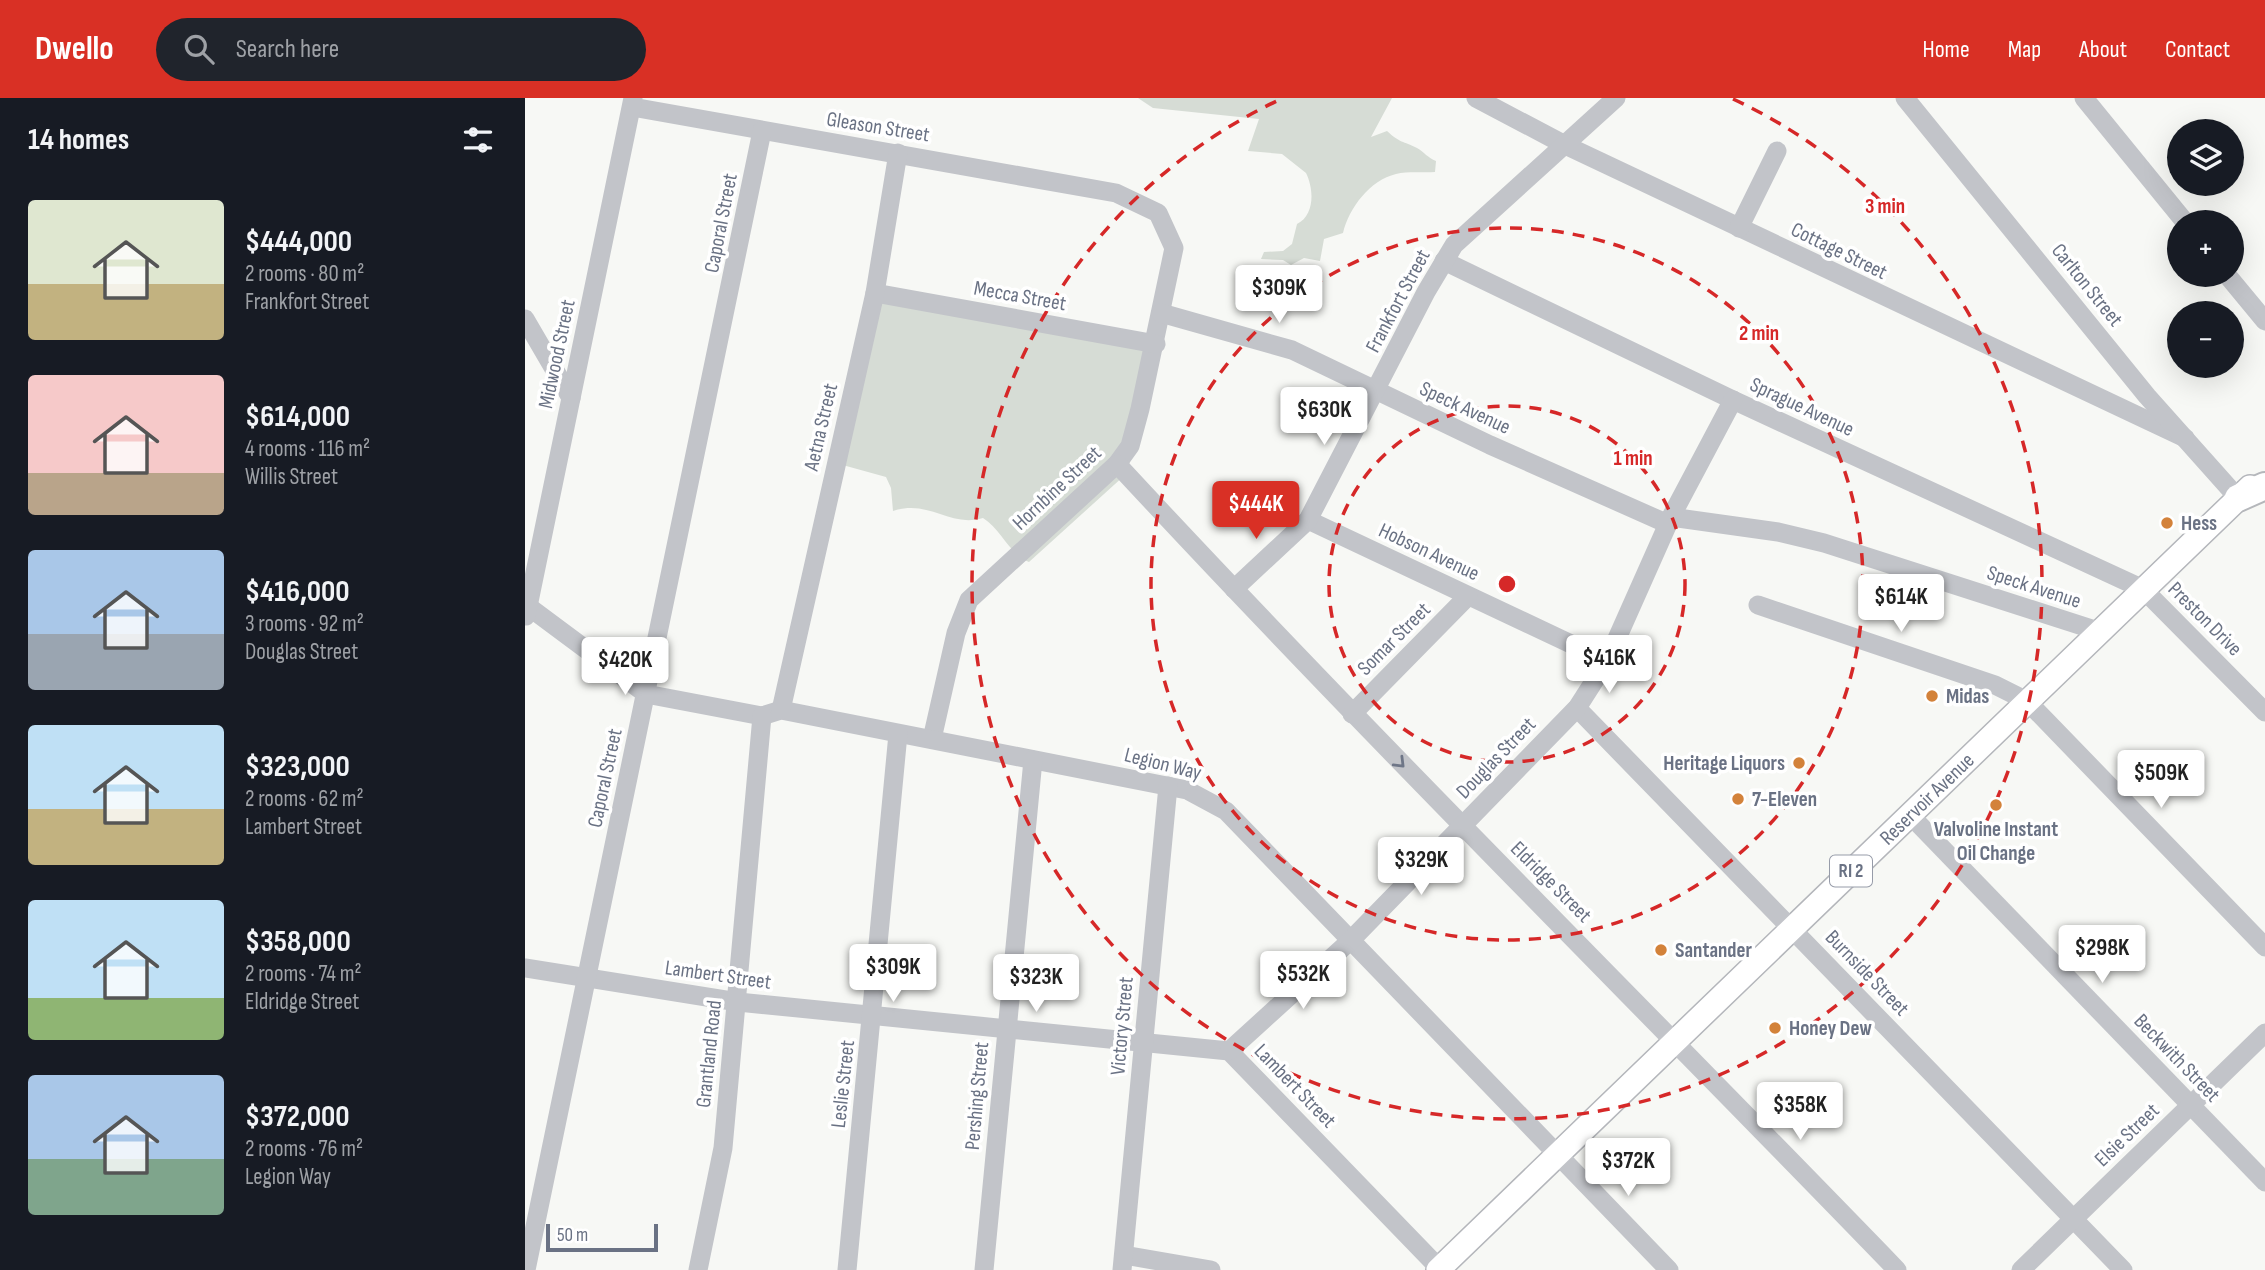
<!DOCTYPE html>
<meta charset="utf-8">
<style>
:root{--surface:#171b24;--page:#20242c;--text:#f1f3f6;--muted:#9ea1a6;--accent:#d93025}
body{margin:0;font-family:"Sofia Sans Condensed",sans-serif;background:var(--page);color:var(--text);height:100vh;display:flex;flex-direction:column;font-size:26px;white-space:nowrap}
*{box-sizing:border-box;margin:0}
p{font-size:23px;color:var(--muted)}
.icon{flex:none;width:38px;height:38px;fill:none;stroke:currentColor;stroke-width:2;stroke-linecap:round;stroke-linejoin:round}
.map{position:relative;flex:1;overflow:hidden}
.details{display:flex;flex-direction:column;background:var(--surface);width:525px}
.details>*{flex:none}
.tools{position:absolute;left:1642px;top:21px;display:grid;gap:14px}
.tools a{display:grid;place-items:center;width:77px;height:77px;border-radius:50%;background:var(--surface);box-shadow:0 7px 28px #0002;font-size:35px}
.scale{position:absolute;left:21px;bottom:18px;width:112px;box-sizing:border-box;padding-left:7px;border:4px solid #6a7284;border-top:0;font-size:19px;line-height:24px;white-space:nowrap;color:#6a7284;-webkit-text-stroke:5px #fff;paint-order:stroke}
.price{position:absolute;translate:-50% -60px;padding:0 16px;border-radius:7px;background:#fff;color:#222;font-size:23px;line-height:46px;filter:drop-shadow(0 2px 4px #0008)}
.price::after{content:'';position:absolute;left:50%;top:42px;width:21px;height:16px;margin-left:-10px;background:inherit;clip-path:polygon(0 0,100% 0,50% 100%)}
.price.on{background:var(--accent);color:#fff}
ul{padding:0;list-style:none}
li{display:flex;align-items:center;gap:21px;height:175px;padding:0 28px}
li span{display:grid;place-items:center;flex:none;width:196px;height:140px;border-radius:7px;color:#555}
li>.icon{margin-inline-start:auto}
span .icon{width:84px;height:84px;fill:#fffc;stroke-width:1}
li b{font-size:30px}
h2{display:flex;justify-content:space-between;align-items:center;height:84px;padding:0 28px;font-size:30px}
header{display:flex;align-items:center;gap:42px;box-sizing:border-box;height:98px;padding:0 35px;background:var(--accent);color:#fff}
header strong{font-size:33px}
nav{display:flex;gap:38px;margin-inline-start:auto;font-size:24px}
.search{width:490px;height:63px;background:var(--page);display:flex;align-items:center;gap:18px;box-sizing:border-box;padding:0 24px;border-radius:38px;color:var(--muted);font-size:26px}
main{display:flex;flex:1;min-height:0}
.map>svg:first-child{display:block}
.green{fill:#d6dcd5}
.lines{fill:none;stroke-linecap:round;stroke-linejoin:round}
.major-casing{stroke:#b4b6bb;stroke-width:26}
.highway-casing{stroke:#b5b7bb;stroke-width:30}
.minor{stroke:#c2c4c9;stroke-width:19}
.major{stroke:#fff;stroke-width:23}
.highway{stroke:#fff;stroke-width:26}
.oneway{stroke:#6e7687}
.ring{fill:none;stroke:#d62828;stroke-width:3.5;stroke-dasharray:12 9}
.poi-dot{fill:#d3823a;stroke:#fff;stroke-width:2.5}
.labels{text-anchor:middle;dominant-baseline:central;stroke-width:7;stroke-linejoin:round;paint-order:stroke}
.shield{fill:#fff;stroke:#979ca9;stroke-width:2}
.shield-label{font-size:19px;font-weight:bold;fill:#6a7284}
.street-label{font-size:21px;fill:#6a7284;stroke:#fff}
.poi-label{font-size:21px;font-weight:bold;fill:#6a7284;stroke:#fff;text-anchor:start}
.centre{fill:#d62828;stroke:#fff;stroke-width:3.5}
.ring-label{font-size:21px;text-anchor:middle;font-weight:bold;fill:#d62828;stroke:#fff;stroke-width:7;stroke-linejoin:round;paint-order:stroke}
</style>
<header>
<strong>Dwello</strong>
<div class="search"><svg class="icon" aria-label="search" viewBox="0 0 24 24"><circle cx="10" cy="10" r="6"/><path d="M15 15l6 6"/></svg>Search here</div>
<nav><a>Home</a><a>Map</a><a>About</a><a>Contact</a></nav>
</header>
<main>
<section class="details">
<h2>14 homes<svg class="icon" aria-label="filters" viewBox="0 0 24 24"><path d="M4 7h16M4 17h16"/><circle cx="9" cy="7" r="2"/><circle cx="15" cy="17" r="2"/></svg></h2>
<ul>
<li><span style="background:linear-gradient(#dfe7d0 60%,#c2b280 0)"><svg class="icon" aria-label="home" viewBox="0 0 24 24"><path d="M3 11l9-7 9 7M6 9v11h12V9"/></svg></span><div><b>$444,000</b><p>2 rooms · 80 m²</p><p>Frankfort Street</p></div></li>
<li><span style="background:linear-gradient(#f6c9c9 70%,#b9a48a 0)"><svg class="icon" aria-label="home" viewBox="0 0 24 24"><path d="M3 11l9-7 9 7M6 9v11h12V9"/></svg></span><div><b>$614,000</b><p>4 rooms · 116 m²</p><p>Willis Street</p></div></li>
<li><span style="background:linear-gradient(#a9c7e8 60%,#9aa5b1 0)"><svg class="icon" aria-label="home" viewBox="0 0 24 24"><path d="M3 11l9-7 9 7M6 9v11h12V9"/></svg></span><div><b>$416,000</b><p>3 rooms · 92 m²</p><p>Douglas Street</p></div></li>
<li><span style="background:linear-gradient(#bfe0f5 60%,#c2b280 0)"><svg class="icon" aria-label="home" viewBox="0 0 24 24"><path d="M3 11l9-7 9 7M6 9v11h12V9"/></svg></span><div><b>$323,000</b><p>2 rooms · 62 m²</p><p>Lambert Street</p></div></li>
<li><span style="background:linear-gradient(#bfe0f5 70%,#8fb573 0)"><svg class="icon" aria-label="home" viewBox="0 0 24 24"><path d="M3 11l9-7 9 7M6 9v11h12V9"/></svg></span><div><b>$358,000</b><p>2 rooms · 74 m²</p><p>Eldridge Street</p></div></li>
<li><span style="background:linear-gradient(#a9c7e8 60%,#7fa58c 0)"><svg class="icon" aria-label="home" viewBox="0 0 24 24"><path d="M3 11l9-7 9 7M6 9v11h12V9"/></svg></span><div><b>$372,000</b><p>2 rooms · 76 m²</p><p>Legion Way</p></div></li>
</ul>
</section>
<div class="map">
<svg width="1740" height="1172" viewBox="0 0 1740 1172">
<rect width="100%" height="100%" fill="#f7f8f5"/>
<g class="green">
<path d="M613,0h254l-21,39 16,-6c13,12 16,10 30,17 7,4 11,10 19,13l-1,11c-12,1 -27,-1 -39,2 -26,6 -47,34 -53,59l-19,6 -4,22 -16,-3 -13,7 -8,-5 -22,-1 3,-7 19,-1 9,-7 5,-20c18,-9 17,-35 9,-51l-24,-19 -34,-3 11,-32 -106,-11z"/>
<path d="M348,200l276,50 -12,94 -12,33 -96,87c-20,-8 -28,-33 -46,-44 -34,10 -53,-19 -90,-7l-2,-23 -5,-11 -47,-13z"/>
</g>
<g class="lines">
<g class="major-casing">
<g id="major">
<path id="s1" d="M913,1172l812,-783"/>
</g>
</g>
<g class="highway-casing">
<path id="highway" d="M1713,400l27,-12"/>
</g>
<g class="minor">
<path d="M951,0l89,47 620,293"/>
<path d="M1380,0l242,298 91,102"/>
<path d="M1559,0l101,124"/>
<path d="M107,9l484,86 42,20 16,35 -34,161 -10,37 -13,18 -148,136 -13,33 -24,106"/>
<path d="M1214,130l38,-77"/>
<path d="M919,163l289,139 410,189 122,123"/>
<path d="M1702,177l38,46"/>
<path d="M350,195l281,51"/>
<path d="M636,215l131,37 198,95 178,79"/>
<path d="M0,221l46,79"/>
<path d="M592,366c254,274 520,537 780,806"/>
<path d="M1146,419l107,15 46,11 274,88"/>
<path d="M783,422l299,141"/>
<path d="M709,491l74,-69 118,-228 28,-47 162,-147"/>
<path d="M0,506l121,90 116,22 19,-6 406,80 39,21 443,459"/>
<path d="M1233,507l237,80 32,16 238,246"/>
<path d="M1,518l107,-518"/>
<path d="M1052,610l546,562"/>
<path d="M256,612l94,-417 23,-140"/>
<path d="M827,616l116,-118"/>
<path d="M1385,717l355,367"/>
<path d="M0,870l213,34 491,49 212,219"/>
<path d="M704,953l121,-110 227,-233 30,-47 64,-144 62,-117"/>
<path d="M599,1157l87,15"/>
<path d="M1,1172l236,-1139"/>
<path d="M173,1172l25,-122 39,-432"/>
<path d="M322,1172l51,-536"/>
<path d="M459,1172l49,-510"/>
<path d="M597,1172l46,-484"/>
<path d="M1496,1172l244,-237"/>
</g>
<use href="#major" class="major"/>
<use href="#highway" class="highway"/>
</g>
<defs><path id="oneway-chevron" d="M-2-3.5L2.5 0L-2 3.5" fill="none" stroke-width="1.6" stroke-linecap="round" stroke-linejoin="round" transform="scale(1.75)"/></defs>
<use class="oneway" href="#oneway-chevron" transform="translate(875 665) rotate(45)"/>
<g class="ring">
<circle cx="982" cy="486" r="178"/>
<circle cx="982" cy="486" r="356"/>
<path d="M1208 1A535 535 0 1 1 756 1"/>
</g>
<g class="poi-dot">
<circle cx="1642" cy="425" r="7"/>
<circle cx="1407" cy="598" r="7"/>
<circle cx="1274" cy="665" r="7"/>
<circle cx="1213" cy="701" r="7"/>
<circle cx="1471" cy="707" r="7"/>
<circle cx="1136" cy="852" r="7"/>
<circle cx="1250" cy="930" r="7"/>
</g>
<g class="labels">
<rect class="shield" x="1305" y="757.5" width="42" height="31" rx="5"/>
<g class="shield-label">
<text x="1326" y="773">RI 2</text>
</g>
<g class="street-label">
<text transform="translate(353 29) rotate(9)">Gleason Street</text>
<text transform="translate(196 125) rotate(-79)">Caporal Street</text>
<text transform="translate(1314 153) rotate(26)">Cottage Street</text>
<text transform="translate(1562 187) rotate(51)">Carlton Street</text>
<text transform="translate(495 198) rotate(10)">Mecca Street</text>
<text transform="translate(873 203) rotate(-62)">Frankfort Street</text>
<text transform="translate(32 256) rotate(-78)">Midwood Street</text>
<text transform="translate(1277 309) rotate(25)">Sprague Avenue</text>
<text transform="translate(940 310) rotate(25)">Speck Avenue</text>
<text transform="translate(296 329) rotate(-77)">Aetna Street</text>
<text transform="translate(532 390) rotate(-43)">Hornbine Street</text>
<text transform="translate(904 454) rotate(25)">Hobson Avenue</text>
<text transform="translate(1509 489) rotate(18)">Speck Avenue</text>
<text transform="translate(1680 521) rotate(45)">Preston Drive</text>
<text transform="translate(869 541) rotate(-45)">Somar Street</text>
<text transform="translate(971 660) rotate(-46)">Douglas Street</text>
<text transform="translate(638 666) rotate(14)">Legion Way</text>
<text transform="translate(80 680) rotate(-78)">Caporal Street</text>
<text stroke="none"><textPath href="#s1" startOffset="679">Reservoir Avenue</textPath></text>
<text transform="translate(1026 784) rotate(45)">Eldridge Street</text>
<text transform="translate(1342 875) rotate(46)">Burnside Street</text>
<text transform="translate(193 877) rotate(8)">Lambert Street</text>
<text transform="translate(597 928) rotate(-85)">Victory Street</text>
<text transform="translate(184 956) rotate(-84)">Grantland Road</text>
<text transform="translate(1652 960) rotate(46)">Beckwith Street</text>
<text transform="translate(318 986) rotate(-84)">Leslie Street</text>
<text transform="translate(770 988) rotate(46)">Lambert Street</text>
<text transform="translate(452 998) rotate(-85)">Pershing Street</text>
<text transform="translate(1602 1037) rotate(-44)">Elsie Street</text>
</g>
<g class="poi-label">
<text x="1656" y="425">Hess</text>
<text x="1421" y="598">Midas</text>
<text x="1260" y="665" text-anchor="end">Heritage Liquors</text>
<text x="1227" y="701">7-Eleven</text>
<text x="1471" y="731" text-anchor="middle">Valvoline Instant<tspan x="1471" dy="24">Oil Change</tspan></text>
<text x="1150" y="852">Santander</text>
<text x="1264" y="930">Honey Dew</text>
</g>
</g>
<circle cx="982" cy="486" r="10" class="centre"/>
<g class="ring-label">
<text x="1360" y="115">3 min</text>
<text x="1234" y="242">2 min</text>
<text x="1108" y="367">1 min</text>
</g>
</svg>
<div class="tools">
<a><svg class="icon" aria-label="layers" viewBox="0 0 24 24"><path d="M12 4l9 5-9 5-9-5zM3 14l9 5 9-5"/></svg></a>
<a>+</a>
<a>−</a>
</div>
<div class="scale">50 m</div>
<b class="price" style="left:754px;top:227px">$309K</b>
<b class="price" style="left:799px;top:349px">$630K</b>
<b class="price on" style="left:731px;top:443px">$444K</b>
<b class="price" style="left:1376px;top:536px">$614K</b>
<b class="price" style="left:1084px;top:597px">$416K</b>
<b class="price" style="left:100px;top:599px">$420K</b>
<b class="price" style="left:1636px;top:712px">$509K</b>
<b class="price" style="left:896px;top:799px">$329K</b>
<b class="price" style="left:1577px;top:887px">$298K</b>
<b class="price" style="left:368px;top:906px">$309K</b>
<b class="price" style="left:778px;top:913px">$532K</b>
<b class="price" style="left:511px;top:916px">$323K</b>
<b class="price" style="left:1275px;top:1044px">$358K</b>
<b class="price" style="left:1103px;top:1100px">$372K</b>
</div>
</main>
